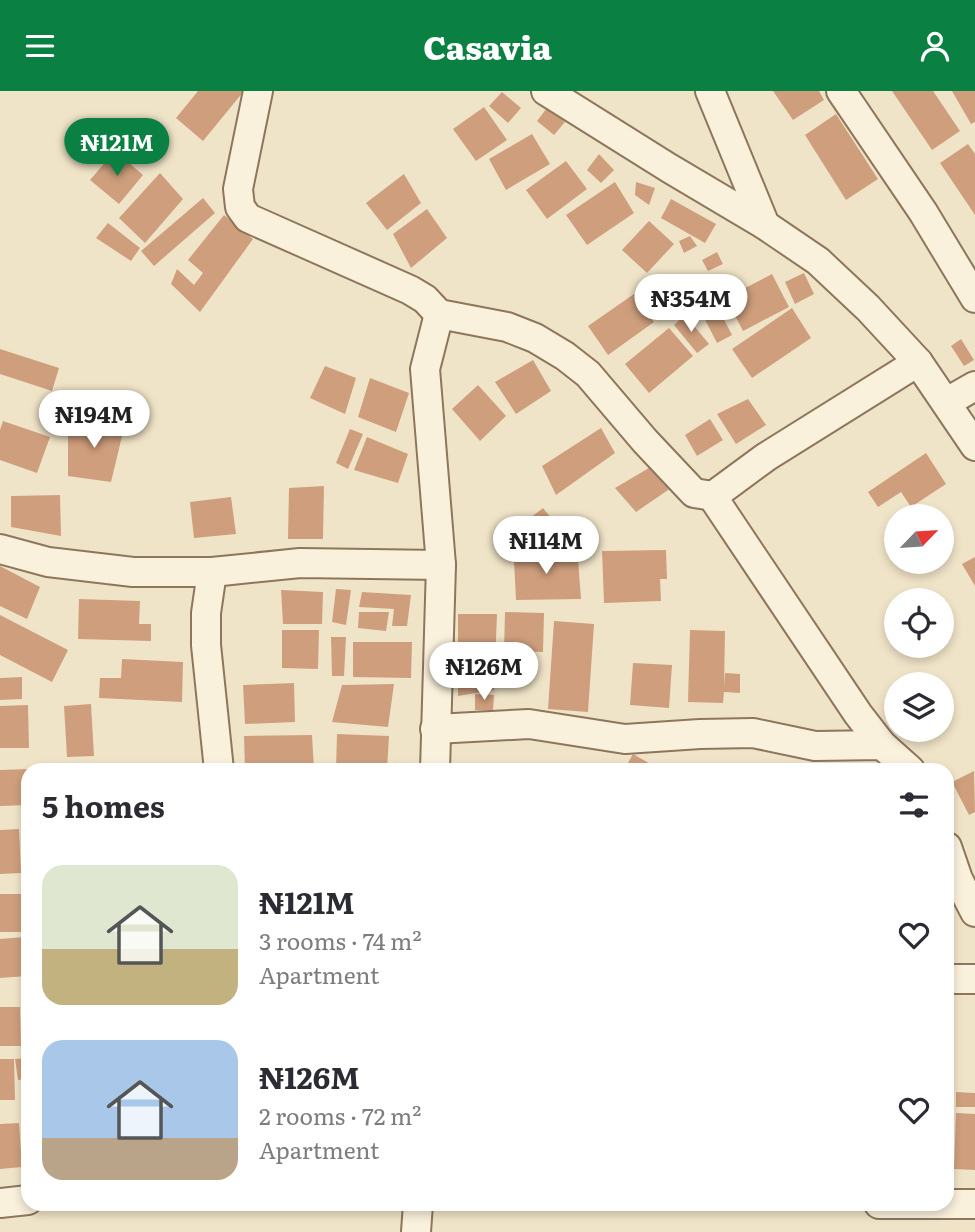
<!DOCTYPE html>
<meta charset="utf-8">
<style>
:root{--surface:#fff;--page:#f2f2f3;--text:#2b2b33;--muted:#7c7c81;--accent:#0b8043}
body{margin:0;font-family:Literata,serif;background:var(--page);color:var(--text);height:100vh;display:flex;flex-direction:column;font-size:26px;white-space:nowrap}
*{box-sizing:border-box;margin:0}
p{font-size:23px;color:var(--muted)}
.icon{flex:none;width:38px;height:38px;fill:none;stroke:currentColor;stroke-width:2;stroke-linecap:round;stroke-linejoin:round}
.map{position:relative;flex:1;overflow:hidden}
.drawer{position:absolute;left:21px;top:672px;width:933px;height:448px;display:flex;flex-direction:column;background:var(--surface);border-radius:21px;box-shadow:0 4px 10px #0003}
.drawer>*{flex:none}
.needle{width:46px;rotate:65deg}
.fabs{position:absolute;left:884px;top:413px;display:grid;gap:14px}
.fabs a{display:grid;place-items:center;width:70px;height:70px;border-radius:50%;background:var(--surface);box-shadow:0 4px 10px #0003;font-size:35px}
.price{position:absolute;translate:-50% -60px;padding:0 16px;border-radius:24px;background:#fff;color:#222;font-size:23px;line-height:46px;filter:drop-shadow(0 2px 4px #0008)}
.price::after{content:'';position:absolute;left:50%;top:42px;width:21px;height:16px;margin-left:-10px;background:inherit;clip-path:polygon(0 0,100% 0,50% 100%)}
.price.active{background:var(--accent);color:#fff}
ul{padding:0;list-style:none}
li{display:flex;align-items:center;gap:21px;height:175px;padding:0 21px}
li span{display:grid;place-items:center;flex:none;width:196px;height:140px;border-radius:21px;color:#555}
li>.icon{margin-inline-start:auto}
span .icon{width:84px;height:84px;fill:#fffc;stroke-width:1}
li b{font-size:30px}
h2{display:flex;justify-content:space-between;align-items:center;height:84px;padding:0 21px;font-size:30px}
header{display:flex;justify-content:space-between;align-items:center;height:91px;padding:0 21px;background:var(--accent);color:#fff;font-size:32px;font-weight:800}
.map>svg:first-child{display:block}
.building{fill:#cf9f7d}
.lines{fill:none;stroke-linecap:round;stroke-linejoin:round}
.minor-casing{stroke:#8d765c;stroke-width:32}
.minor{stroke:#faf1dc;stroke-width:28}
</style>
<header><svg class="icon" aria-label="menu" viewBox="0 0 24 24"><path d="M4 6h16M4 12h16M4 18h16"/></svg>Casavia<svg class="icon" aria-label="person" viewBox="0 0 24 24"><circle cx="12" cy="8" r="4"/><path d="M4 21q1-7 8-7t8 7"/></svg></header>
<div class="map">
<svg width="975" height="1141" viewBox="0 0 975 1141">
<rect width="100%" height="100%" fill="#f0e4c8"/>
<g class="building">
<path d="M198,0h46l-41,50 -27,-23z"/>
<path d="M773,0h46l5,9 -31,20z"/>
<path d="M892,0h41l27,40 -28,19z"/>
<path d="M952,0h23v31l-4,2z"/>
<path d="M502,1l19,16 -13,15 -19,-17z"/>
<path d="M484,16l23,33 -31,21 -23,-32z"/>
<path d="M547,17l18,14 -11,13 -17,-14z"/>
<path d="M836,23l42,65 -32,21 -41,-65z"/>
<path d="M532,43l18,30 -44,26 -17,-31z"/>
<path d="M968,53l7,10v61l-35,-52z"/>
<path d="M115,60l28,24 -24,29 -29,-24z"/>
<path d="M599,63l15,16 -13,13 -14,-13z"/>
<path d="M566,70l21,28 -40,30 -21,-29z"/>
<path d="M160,82l23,26 -38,44 -26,-25z"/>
<path d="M404,83l17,29 -34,27 -21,-27z"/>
<path d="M615,91l19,31 -47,32 -21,-30z"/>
<path d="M636,91l19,6 -6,17 -14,-10z"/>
<path d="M203,107l12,15 -61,53 -13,-15z"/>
<path d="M671,108l45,25 -11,19 -44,-25z"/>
<path d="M427,118l20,29 -36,30 -18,-34z"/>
<path d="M224,124l29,24 -53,73 -29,-28 6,-15 17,16 9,-12 -15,-13z"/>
<path d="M649,130l25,23 -27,29 -25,-23z"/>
<path d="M108,132l32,25 -9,13 -35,-23z"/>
<path d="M690,145l7,10 -13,7 -5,-12z"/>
<path d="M717,161l6,12 -15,7 -6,-11z"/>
<path d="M804,182l10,21 -19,10 -10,-22z"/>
<path d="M772,183l17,33 -46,24 -17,-33z"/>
<path d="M634,203l20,28 -46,33 -20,-29z"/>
<path d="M713,207l19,37 -15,8 -19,-37z"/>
<path d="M792,217l19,30 -59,40 -20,-29z"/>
<path d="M685,224l24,29 -12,9 -23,-28z"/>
<path d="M669,237l24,28 -44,37 -24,-29z"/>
<path d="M961,248l13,21 -10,6 -13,-20z"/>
<path d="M0,258l59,19 -7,23 -52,-17z"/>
<path d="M533,269l18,31 -35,23 -21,-32z"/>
<path d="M325,275l31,12 -11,36 -35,-16z"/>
<path d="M370,287l39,15 -13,39 -38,-15z"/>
<path d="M478,294l28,31 -26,25 -28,-32z"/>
<path d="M748,308l18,26 -30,19 -19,-30z"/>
<path d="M710,328l13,21 -26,16 -12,-21z"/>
<path d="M3,330l47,16 -13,36 -37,-13v-30z"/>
<path d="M68,333h57l-14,58 -43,-6z"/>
<path d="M601,337l14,25 -59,42 -14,-29z"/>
<path d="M350,338l13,5 -15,35 -12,-6z"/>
<path d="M367,346l41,17 -10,29 -44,-13z"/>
<path d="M926,362l20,31 -35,23 -10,-15 -23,15 -10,-15z"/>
<path d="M654,374l17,23 -35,24 -21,-24z"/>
<path d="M324,395l-1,53h-35l1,-51z"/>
<path d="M60,404l1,41 -50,-9v-31z"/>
<path d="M231,406l5,37 -42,4 -4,-36z"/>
<path d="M543,417l12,15 -13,11 -12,-16z"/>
<path d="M531,454l20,1 2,14 25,-1 3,40 -65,1 -2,-39 10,-2z"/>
<path d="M666,459l1,29h-7l1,22 -57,2 -2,-52z"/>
<path d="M975,466v29l-13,-22z"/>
<path d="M0,475l40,21 -13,32 -27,-13z"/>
<path d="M336,498l15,1 -5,35 -14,-3z"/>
<path d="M281,499l42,2 -1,32h-39z"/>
<path d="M362,501l49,3 -4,31h-15l2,-17 -35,-2z"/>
<path d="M79,508l61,2 -1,23h12v17l-73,-2z"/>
<path d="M359,521h30l-3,19 -28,-3z"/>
<path d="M505,521l39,1 -1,39 -39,-1z"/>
<path d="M458,523h39l-3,76 -36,6z"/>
<path d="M0,524l68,35 -16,32 -52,-27z"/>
<path d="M554,530l40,3 -6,88 -40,-3z"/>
<path d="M282,539h37l-1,39 -36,-1z"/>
<path d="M690,539l35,1 -1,56 1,-14 15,1v19l-16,-1 -1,11 -35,-1z"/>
<path d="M331,546h15l-2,39h-12z"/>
<path d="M353,551h59l-1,36 -58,-1z"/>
<path d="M122,568l61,3 -1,40 -83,-4 1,-20h21z"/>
<path d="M633,572l39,2 -3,43 -39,-3z"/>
<path d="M22,586v22l-22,1v-22z"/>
<path d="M294,592l1,39 -50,2 -2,-39z"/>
<path d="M394,593l-6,43 -56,-5 10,-37z"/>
<path d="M475,603l19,1 -1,16 -18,-1z"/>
<path d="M91,613l3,52 -27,1 -3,-51z"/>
<path d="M28,614l1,43h-29v-42z"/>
<path d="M337,643l52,2 -2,34h-51z"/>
<path d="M312,644l2,34 -69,1 -1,-34z"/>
<path d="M633,663l28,16h-37z"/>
<path d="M28,678v36l-28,1v-36z"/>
<path d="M974,680l1,41 -6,3 -17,-33z"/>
<path d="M19,738l2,44 -21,1v-44z"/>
<path d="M947,801h4l-2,50h-2z"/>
<rect x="0" y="803" width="28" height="38"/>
<path d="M24,846l3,39 -27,2v-39z"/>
<path d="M0,916h20l1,39h-21z"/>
<path d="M28,967v21l-10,1 -3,-21z"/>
<path d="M0,968h14l1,41h-15z"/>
<path d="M956,1001l19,1v14h-19z"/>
<path d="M956,1022l19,1v56l-21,-1z"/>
<path d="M19,1032l3,44 -22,2v-45z"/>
</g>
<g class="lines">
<g class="minor-casing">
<g id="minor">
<path d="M258,0l-20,98 2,18 8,11 162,72 15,9 14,15 68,13 28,11 30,18 23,18 57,67 49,52 19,3 53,-39 152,-95"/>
<path d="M546,0l123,77 96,57 53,36 50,47 50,54 57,84"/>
<path d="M710,0l55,134"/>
<path d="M841,0l82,121 52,86"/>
<path d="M947,311l28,-16"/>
<path d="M712,405l146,218 24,31"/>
<path d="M0,458l48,13 85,10h79l88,-9 141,2"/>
<path d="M212,481l-6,41v32l13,125"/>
<path d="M435,638l94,-5 96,15 75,-5 53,-1 62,13 67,-1 28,25"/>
<path d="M435,679l6,-205 -16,-196 14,-55"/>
<path d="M947,756l11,32 17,33"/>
<path d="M947,888h28"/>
<path d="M0,1112l28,-3"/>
<path d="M879,1113h96"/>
<path d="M416,1141l2,-28"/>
</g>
</g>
<use href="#minor" class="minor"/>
</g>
</svg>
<div class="fabs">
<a><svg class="needle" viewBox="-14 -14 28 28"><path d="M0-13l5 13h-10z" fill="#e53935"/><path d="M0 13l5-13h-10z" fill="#7c7c81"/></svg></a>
<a><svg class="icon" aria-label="locate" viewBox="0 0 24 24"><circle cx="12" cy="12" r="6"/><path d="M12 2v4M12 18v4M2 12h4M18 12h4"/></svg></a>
<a><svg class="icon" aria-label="layers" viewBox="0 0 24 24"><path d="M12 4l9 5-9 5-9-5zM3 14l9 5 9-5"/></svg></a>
</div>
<b class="price active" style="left:117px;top:87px">₦121M</b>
<b class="price" style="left:691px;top:243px">₦354M</b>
<b class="price" style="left:94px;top:359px">₦194M</b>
<b class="price" style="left:546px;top:485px">₦114M</b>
<b class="price" style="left:484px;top:611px">₦126M</b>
<section class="drawer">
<h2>5 homes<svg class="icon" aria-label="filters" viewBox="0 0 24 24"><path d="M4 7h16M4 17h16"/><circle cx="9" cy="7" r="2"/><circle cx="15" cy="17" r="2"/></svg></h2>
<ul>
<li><span style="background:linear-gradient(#dfe7d0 60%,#c2b280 0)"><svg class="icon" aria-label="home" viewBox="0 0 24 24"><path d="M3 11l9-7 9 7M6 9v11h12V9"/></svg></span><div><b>₦121M</b><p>3 rooms · 74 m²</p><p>Apartment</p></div><svg class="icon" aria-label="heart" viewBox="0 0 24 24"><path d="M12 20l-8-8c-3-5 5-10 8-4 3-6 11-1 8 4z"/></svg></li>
<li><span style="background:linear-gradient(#a9c7e8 70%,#b9a48a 0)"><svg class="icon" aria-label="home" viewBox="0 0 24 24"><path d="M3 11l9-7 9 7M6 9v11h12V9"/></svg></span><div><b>₦126M</b><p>2 rooms · 72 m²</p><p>Apartment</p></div><svg class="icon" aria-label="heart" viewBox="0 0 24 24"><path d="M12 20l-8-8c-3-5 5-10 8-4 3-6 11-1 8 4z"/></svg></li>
</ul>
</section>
</div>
